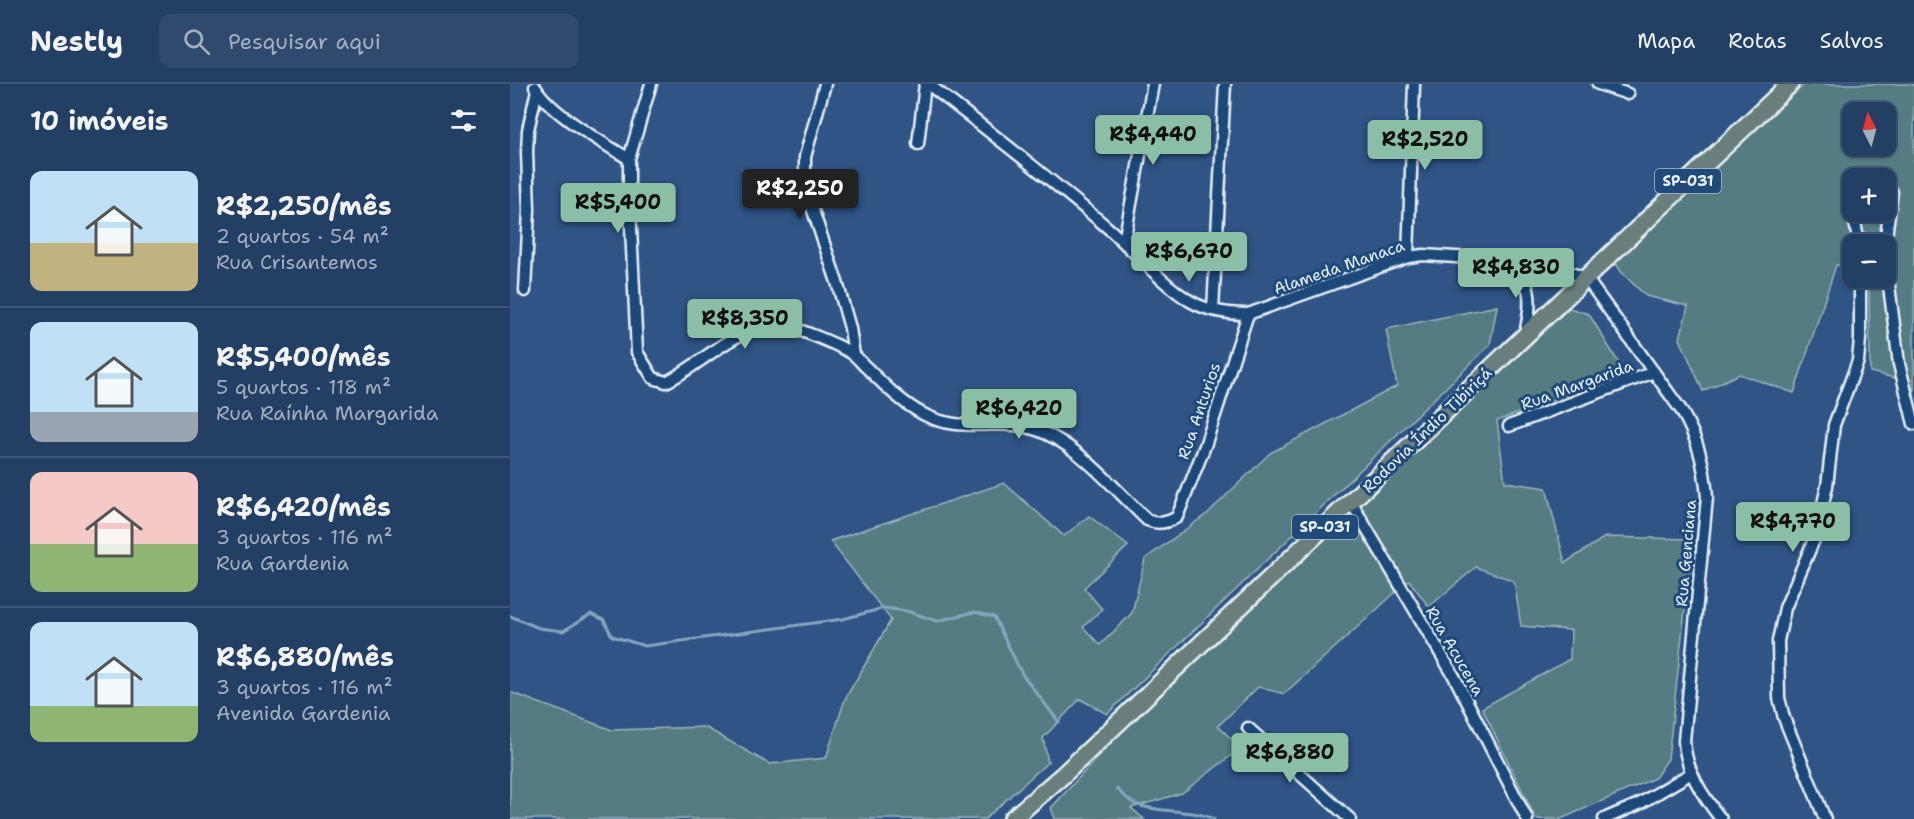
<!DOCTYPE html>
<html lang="pt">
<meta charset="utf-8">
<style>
:root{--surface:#233f64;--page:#2f4a6d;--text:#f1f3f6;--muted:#a3afbf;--line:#405878;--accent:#8abfa5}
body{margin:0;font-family:"Shantell Sans",sans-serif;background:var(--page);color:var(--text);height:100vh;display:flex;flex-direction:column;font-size:22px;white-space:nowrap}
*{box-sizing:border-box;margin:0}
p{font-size:20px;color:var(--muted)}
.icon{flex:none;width:33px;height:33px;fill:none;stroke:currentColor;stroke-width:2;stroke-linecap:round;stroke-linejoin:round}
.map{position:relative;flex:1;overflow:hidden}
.side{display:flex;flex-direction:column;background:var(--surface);width:510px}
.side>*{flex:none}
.needle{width:39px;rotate:354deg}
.tools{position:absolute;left:1332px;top:18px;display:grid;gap:12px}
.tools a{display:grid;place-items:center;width:54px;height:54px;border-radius:12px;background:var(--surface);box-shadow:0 2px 4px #0004,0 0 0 2px var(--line);font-size:30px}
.price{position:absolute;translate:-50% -51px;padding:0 14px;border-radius:6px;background:var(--accent);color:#111;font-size:20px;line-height:39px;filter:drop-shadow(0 2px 3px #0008)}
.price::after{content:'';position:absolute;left:50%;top:36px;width:18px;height:14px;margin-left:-9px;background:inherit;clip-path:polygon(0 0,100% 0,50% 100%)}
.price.selected{background:#222;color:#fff}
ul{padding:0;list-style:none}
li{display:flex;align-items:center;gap:18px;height:150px;padding:0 30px}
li+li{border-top:2px solid var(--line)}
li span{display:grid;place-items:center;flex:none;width:168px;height:120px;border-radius:12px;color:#555}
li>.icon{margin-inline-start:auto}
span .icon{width:72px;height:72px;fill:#fffc;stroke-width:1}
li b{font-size:26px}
h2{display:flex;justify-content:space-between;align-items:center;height:72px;padding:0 30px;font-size:26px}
header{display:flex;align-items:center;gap:36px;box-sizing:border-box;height:84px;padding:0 30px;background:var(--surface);border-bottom:2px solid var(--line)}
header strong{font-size:28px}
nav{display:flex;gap:33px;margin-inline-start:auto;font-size:21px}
.search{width:420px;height:54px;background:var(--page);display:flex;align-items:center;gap:15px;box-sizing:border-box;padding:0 21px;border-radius:12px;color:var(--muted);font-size:22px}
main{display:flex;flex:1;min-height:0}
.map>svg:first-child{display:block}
.green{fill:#547b82;stroke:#9eb6bd;stroke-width:1.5;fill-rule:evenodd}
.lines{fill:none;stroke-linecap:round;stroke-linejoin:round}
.stream{stroke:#82a8be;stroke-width:3}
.minor-casing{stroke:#e8f1f8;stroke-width:15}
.highway-casing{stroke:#e8f1f8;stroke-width:21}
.minor{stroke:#1f4a7a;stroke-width:10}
.highway{stroke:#6b7f7c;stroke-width:16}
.labels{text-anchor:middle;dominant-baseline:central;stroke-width:6;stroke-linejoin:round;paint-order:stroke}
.shield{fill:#1f4a7a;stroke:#acbfd2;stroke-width:1.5}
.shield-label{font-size:15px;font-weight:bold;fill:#e8f1f8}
.street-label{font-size:16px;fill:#e8f1f8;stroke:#1f4a7a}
</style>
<header>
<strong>Nestly</strong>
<div class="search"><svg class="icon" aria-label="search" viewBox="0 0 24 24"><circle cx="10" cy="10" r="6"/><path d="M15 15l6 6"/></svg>Pesquisar aqui</div>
<nav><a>Mapa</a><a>Rotas</a><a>Salvos</a></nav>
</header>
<main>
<section class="side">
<h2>10 imóveis<svg class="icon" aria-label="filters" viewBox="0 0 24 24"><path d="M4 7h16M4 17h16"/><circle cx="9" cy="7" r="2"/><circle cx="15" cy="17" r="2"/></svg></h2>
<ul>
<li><span style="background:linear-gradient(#bfe0f5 60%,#c2b280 0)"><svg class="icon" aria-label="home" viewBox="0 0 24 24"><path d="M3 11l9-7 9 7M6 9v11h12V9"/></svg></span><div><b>R$2,250/mês</b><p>2 quartos · 54 m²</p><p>Rua Crisantemos</p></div></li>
<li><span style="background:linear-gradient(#bfe0f5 75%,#9aa5b1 0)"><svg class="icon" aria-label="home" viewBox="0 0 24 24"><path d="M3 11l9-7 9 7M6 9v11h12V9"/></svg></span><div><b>R$5,400/mês</b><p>5 quartos · 118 m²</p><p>Rua Raínha Margarida</p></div></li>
<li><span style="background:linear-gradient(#f6c9c9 60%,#8fb573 0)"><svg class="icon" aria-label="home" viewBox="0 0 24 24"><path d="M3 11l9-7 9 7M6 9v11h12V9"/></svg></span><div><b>R$6,420/mês</b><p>3 quartos · 116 m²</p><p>Rua Gardenia</p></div></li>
<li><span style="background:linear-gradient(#bfe0f5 70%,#8fb573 0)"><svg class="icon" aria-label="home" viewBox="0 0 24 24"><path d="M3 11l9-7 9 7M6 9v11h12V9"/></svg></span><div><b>R$6,880/mês</b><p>3 quartos · 116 m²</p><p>Avenida Gardenia</p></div></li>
</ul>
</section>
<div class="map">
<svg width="1404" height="735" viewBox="0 0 1404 735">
<rect width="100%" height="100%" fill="#2f5485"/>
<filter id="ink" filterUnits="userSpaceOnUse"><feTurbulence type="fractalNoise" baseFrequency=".0167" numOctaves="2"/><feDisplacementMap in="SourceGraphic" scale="12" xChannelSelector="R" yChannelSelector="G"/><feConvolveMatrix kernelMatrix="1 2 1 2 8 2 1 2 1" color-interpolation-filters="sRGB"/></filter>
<g filter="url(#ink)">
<g class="green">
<path d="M1295,0h109v312l-4,-14 -40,-10 -1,-94h17v-34h-34v23l-16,-2 -42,128 -55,-19 -36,17 -23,-52 8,-33 -42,-10 -24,-23 -7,-11zM1342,28h34v34h-34zM1342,94h34v34h-34z"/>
<path d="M987,222l-7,39 -383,369 -27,-15 -37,39 5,24 -63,57h-475v-127l102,38 93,-3 64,37 57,-6 19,-59 46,-79 -61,-79 174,-58 60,53 25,-20 39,30 -44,42 18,21 -19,18 17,18 32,-32 13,-54 63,-46 62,-60 127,-67 -11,-57z"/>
<path d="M1059,224l20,6 36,59 -128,48 8,61 41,6 19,75 40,-26 88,2 -25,220 -13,19 -94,41h-25l-54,-111 88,-49 1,-29 -50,-4 -7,-45 -38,-14 -47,40 -20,-27 -125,114 -26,-7 -40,39 23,22 -59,45 -51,15 13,11h-89l-4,-11 70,-76z"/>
</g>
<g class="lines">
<g class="stream">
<path d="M0,532l29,12 24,3 28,-17 13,6 8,16 33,10 198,-27 41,-11 23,3 30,10 37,-9 20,5 28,57 37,48"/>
<path d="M607,705c5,5 12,12 18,15 25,10 54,4 79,15"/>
</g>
<g class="minor-casing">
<g id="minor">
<path d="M141,0l-22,75v27l8,166 16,26 13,4c32,-15 75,-60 112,-57 18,2 62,20 76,30 5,4 8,9 13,13 17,17 35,35 56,46 33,18 64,7 98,12 49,7 91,61 126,94 11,5 20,3 30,-3l28,-71 43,-132"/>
<path d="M315,0l-20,73v30l32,95 13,46 4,27"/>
<path d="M418,0c61,47 121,94 180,144 27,23 51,54 82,73 17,10 38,13 58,13l160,-57 15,-2 115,7 48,16 95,132c17,29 23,53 26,87l-23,244c2,30 18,54 37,78"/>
<path d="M1088,0l30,10"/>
<path d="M25,3c16,27 67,55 94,72"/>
<path d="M408,60l7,-60"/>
<path d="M1343,128l6,32"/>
<path d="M614,158l29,-158"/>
<path d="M1375,160l7,-52 -6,-7"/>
<path d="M898,173l6,-173"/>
<path d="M992,175c33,20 30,42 23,75"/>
<path d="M1376,178l13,102 15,60"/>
<path d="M15,207l4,-81 -2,-58 1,-22 9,-40"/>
<path d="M703,226l12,-226"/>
<path d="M999,342l145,-54"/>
<path d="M841,418l104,176 72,141"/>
<path d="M738,644l102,91"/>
<path d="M1094,735l35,-15 51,-30"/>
<path d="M1315,735l-41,-101 -5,-20 -1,-57 7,-33 31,-73 11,-49 7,-61 24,-64 2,-22v-61"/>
</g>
</g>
<g class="highway-casing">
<path id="highway" d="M502,735l51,-44 727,-691"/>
</g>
<use href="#minor" class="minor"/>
<use href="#highway" class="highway"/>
</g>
</g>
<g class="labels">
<g class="shield">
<rect x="1145" y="85" width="66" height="24" rx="4.5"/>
<rect x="782" y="431" width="66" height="24" rx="4.5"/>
</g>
<g class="shield-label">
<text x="1178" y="97">SP-031</text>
<text x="815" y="443">SP-031</text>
</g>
<g class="street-label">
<text transform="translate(829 183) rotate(-19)">Alameda Manaca</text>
<text transform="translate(1067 301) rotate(-20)">Rua Margarida</text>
<text transform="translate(689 327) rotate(-71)">Rua Anturios</text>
<text transform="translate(917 346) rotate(-44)">Rodovia Índio Tibiriçá</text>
<text transform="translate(1176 469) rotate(-85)">Rua Genciana</text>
<text transform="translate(945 567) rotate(60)">Rua Acucena</text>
</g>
</g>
</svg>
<div class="tools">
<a><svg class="needle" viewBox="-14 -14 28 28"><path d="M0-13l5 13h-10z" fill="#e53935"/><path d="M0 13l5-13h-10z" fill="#a3afbf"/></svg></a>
<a>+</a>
<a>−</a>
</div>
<b class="price" style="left:643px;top:82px">R$4,440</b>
<b class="price" style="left:915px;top:87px">R$2,520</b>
<b class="price selected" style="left:290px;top:136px">R$2,250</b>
<b class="price" style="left:108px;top:150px">R$5,400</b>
<b class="price" style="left:679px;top:199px">R$6,670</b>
<b class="price" style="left:1006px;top:215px">R$4,830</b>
<b class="price" style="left:235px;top:266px">R$8,350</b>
<b class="price" style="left:509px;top:356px">R$6,420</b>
<b class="price" style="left:1283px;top:469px">R$4,770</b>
<b class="price" style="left:780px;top:700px">R$6,880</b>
</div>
</main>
